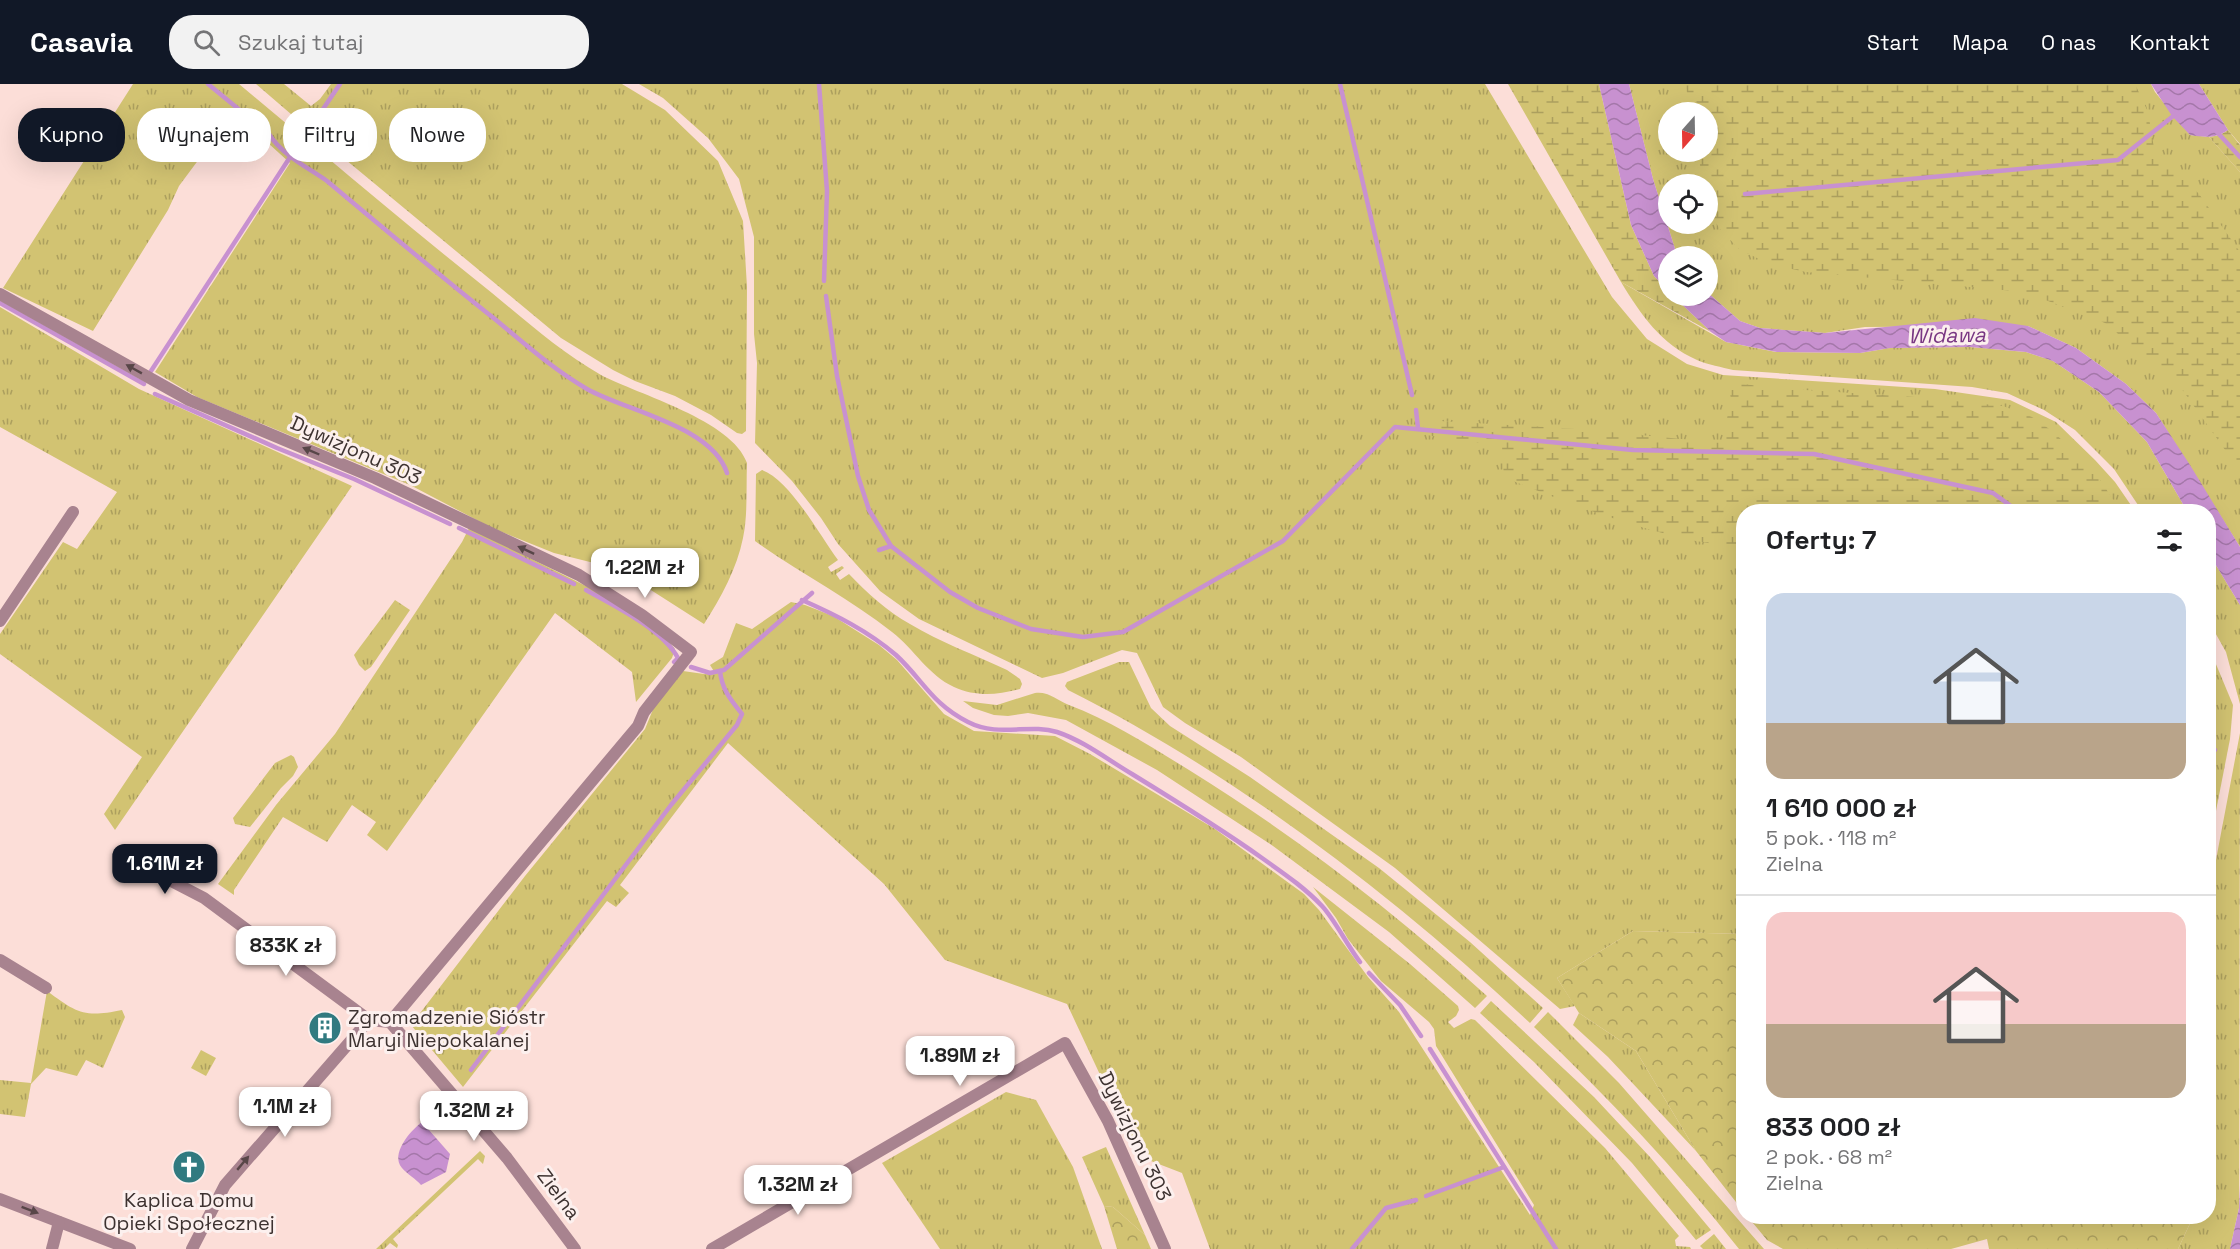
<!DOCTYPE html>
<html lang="pl">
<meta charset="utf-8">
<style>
:root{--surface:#fff;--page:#f2f2f2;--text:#202124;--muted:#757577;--line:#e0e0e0;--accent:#111827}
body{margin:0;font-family:"Space Grotesk",sans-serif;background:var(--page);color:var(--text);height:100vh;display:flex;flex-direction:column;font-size:22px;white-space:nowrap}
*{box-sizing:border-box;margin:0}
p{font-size:20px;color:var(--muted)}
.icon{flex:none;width:33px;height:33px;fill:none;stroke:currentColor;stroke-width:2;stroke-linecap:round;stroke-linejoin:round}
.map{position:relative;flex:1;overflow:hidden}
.side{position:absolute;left:1736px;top:420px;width:480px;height:720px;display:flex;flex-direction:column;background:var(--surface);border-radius:24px;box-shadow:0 6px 24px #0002}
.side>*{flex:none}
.banner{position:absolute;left:18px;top:24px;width:570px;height:54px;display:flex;gap:12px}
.needle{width:39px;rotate:200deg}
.tools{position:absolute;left:1658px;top:18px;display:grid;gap:12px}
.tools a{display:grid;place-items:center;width:60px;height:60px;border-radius:50%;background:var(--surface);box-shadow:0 6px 24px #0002;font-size:30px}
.price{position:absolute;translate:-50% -51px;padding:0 14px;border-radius:12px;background:#fff;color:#222;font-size:20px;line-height:39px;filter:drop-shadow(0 2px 3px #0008)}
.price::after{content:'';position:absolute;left:50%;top:36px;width:18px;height:14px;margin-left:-9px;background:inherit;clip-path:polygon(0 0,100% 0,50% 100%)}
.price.active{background:var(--accent);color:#fff}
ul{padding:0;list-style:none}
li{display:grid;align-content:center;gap:12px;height:318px;padding:0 30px}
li+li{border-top:2px solid var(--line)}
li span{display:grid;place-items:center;height:186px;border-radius:18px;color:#555}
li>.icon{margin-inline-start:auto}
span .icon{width:108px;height:108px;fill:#fffc;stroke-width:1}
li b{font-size:26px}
h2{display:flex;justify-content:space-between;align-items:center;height:72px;padding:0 30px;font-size:26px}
.chip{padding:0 21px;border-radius:24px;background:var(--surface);box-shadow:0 6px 24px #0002;font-size:21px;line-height:54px}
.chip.active{background:var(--accent);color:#fff}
header{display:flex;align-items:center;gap:36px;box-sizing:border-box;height:84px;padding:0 30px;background:var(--accent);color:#fff}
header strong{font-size:28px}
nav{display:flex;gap:33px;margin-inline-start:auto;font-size:21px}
.search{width:420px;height:54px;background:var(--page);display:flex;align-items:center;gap:15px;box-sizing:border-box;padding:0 21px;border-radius:24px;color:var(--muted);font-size:22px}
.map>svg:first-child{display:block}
.grass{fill:url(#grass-tufts);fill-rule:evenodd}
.forest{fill:url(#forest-crowns)}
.wetland{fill:url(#wetland-marsh)}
.water{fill:url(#water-waves)}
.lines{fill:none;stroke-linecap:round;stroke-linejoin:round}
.stream{stroke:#c891d0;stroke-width:4.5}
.minor{stroke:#a8838f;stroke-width:12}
.oneway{fill:#584648}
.labels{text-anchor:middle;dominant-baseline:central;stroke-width:6;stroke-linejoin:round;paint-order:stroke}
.street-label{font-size:20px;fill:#3d3230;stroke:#fcf0ee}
.poi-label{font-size:20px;fill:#3d3230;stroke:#fcf0ee;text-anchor:start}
.water-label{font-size:21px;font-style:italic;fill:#793783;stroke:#fcf0ee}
</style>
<header>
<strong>Casavia</strong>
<div class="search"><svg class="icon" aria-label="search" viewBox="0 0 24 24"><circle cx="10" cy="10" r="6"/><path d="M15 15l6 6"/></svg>Szukaj tutaj</div>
<nav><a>Start</a><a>Mapa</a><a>O nas</a><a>Kontakt</a></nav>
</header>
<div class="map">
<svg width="2240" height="1165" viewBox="0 0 2240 1165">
<defs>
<pattern id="grass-tufts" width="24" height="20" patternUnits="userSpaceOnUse" patternTransform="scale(1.5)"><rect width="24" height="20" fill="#d2c372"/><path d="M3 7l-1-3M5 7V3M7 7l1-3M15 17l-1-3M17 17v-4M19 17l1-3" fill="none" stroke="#ac9f5e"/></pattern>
<pattern id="forest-crowns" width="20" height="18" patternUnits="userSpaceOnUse" patternTransform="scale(1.5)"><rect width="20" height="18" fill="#d2c372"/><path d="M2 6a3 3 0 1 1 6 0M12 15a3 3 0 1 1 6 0" fill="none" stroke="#ac9f5e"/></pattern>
<pattern id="wetland-marsh" width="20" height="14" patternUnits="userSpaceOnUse" patternTransform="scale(1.5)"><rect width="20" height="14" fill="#d2c372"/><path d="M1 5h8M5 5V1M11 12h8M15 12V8" fill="none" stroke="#ac9f5e"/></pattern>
<pattern id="water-waves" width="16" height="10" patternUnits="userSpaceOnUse" patternTransform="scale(1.5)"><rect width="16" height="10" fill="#c891d0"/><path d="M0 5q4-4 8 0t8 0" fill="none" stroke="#a477a9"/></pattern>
</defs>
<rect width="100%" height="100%" fill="#fcded8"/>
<g class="grass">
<path d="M133,0h106l61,51 -5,9 6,4 5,-8 5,3 -8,10 4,4 9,-9c58,49 117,98 176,145 35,29 70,60 109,82 38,20 131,45 146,88 -1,24 1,51 -4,75 -6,30 -22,60 -39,86l-86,-55 -64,-16 -62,-25 -82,-43 -213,-88 -42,-25 135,-209 -56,-51 -55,74 -11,24 -75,121 -90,-43z"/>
<path d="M256,0h28l27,22 9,-7 11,-15h291l43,26 53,51 25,60 4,66 -1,144 -4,3 -5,-1 -26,-18 -36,-19 -40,-15 -22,-11 -52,-32 -250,-207 7,-11 -4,-4 -8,11z"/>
<path d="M639,0h846l127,213 35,42 40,25 36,11 212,14 75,11 46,22 39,38 20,22 20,29 -392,1v422l-110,-3 -76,47 18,28 -15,3 -165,-141 -154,-111 -56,-34 -22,-16 -26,-54 -15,-3 -59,23 -21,5 -123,-59 -39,-28 -42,-47 -17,-26 -29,-37 -37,-38 2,-80 -3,-29v-97l-15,-58 -31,-41 -45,-40z"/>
<path d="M1629,0h522l4,8 35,43 19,2 31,35v375l-84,-134 -30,-29 -50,-36 -48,-22 -163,1 -40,6 -65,-5 -20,-7 -33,-29v-36h-28l-3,-4 -23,-73zM1668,28h39v40h-39zM1668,100h39v40h-39z"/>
<path d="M2199,0h41v60l-12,-14z"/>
<path d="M1621,198l105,60 50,10 84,1 30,-5 80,-1 56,5 27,9 46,31 48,50 40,69h-45l-28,-42 -39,-39 -31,-20 -37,-17 -35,-6 -239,-17c-11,-3 -25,-5 -36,-10 -36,-16 -56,-45 -76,-78z"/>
<path d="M0,223l139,82 213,97 -237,344 -11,-16 38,-57 -142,-103v-20l63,-92 14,7 40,-57 -117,-65z"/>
<path d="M762,386c28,10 58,66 76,90l-10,7 3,5 11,-6 2,2 -8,6 4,6 9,-6c18,19 38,37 61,50 30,18 65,31 97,46l13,9 2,5 -2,5c-23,6 -44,8 -66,-2 -26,-12 -40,-38 -62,-55 -43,-34 -92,-59 -137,-91l1,-67z"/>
<path d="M469,444l129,64 67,46 10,11 -3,9 -36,44 -4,-30 -77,-59 -168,238 -20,-16 9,-13 -24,-17 -25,37 -44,-25 -49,73v5l-16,-11 58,-79 59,-71 127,-192z"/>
<path d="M2208,468l32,53v99l-14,-52 -18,-32z"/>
<path d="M395,516l15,10 -39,57 -6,4 -6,-6 -5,-10z"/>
<path d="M791,518l14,3 28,11 46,29 18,15 47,54 30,17 81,5 35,18 125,75 89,65 15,16 49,67 31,35 131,203 4,-10 -98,-159 -2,-17 -5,-7 -48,-41 -33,-42 -12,-21 -23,-31 97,77 48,42 1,4 -3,6 -8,6 6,6 17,-9 4,1 130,128 74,88 -4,4 1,6 14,1 1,2h-481l-28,-76 -44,-17 -71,-152 -122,-44 -61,-76 -156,-141 -108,142 9,8 -13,14 -9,-6 -144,186 -52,-62 114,-149 120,-147 11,-27 27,-31 21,3 11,-1 -5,-8 13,-8 13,-34 16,6z"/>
<path d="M2208,561l25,60 -3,34 -22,113z"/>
<path d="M1119,578h10l22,46 19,18 80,51 129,91 91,74 73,66 -13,15c-137,-128 -294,-249 -462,-333l-3,-4 2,-4z"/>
<path d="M1035,609c13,-2 22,7 34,12 42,16 81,41 120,65 106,66 206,142 298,226l-12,12 -86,-76 -116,-86 -116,-76 -91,-50 -38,-7 -20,3 -14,-1 -21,-7 -10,-7 34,4z"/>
<path d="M2240,649l-1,475 -9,41h-52l15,-32 15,-1v-314z"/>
<path d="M291,671l3,2 4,10 -5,9 -12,12 -31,39 -15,-3 -2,-6 42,-55z"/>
<path d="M47,907c30,22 37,27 75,19l3,7 -22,51 -17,-8 -9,16 -31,-8 -15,16 -6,33 -25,-3v-34l31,3z"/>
<path d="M1491,917l103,96 56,60 61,73 -15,10 -64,-77 -98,-101 -54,-49z"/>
<path d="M1548,928l71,71 145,166h-25c-63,-80 -131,-152 -205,-222z"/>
<path d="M1579,929l57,38 60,100 -88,-94 -35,-32z"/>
<path d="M201,966l15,8 -10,18 -15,-8z"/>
<path d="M1006,1008l30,8 37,67 29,82h-162l-58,-86z"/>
<path d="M1106,1063l39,88 -32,-28 -9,-1 -22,-49z"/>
<path d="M480,1067l5,5 -2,8 -5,-5 -85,80 5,6 -1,3 -7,-5 -6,6h-8z"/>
<path d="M1714,1150l12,15h-23l-3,-3z"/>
</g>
<g class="forest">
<path d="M1633,847l110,3v277l-47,-60 -60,-100 -57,-38 -22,-35z"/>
<path d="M1104,1122l9,1 32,28 6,14h-34z"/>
<path d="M1748,1133h445l-15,32h-189l-2,-10 -36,10h-168l-16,-9z"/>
</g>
<g class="wetland">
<path d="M1508,0h91l32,141 23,51 14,14v6h5l38,36 -90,-50z"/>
<path d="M1685,0h450l13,28 6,36 45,46 41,58v219l-61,-86 -74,-62 -80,-31 -219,-20 -37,-8 -30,-15 -20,-21 -12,-22v-22h-4l-5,-32h9v-40h-15z"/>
<path d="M2228,46l12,15v27l-31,-35 11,-2z"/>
<path d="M1728,298l46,6 141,9 88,9 29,11 23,16 46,48 19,30 -377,1v37c-24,-5 -49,-7 -73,-14 -57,-15 -112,-35 -166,-58l-2,-31 -76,-11 -4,-15 157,9 143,14 9,-44z"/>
</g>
<g class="water">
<path d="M1599,0h30l24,95 23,73 3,4h-11v34l-14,-14 -23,-51z"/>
<path d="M2151,0h48l29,46c-13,9 -24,7 -38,5l-18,-19z"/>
<path d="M1707,208l33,29 20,7 65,5 150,-15 53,8 48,22 50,36 30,29 34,52 50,82v58l-32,-53v-40l-21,-1 -40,-69 -48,-50 -46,-31 -27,-9 -56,-5 -80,1 -30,5 -83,-1 -51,-10 -15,-10 -38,-36h34z"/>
<path d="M422,1038l28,32 -4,18 -25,13c-5,-6 -14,-11 -19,-17 -12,-14 8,-37 20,-46z"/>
<path d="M2240,1101v64h-10l9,-41z"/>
</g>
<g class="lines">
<g class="stream">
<path d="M208,0l61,50c13,21 38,33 58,47 56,47 112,94 169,139 29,24 58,50 91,69 39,22 125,37 140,84"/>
<path d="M819,0l8,107 -3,90"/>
<path d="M1340,0l72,311"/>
<path d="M321,28l19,-28"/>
<path d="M2217,48l23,25"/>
<path d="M1745,110l373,-34 59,-47"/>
<path d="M826,212l11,80 21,100 11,34 13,21 9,15 59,46 28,16 53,21 52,8 40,-5 160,-91 112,-114 238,23 181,4 179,39 26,19"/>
<path d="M0,219l144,81"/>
<path d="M151,287l143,-220"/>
<path d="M155,310l122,54 77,31 96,45"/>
<path d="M1416,326l2,18"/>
<path d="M459,444l115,56"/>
<path d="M879,466l12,-4"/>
<path d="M586,506c29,16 76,39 92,68l-4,4"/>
<path d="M802,516c34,15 66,31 94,55 27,25 36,49 72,67 31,16 61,1 89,10 27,9 51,28 75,42 44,27 88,54 130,84 21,15 42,29 60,48 13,14 25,39 38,56"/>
<path d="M691,583l19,6 14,-3 88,-77"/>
<path d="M2208,664l7,2"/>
<path d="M1369,889l31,32 21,31"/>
<path d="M1430,965l126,200"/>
<path d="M471,986l200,-265 66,-80 5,-11c-11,-14 -20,-24 -22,-43"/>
<path d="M1426,1112l78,-29"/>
<path d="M1352,1165l34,-41 30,-8"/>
</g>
<g class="minor">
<path d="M0,210l189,106 186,78 204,97 63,40 49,37 -47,60 -6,14 -248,296"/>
<path d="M0,537l73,-109"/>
<path d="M123,772l81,42 165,122 21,2 117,136 68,91"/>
<path d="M0,876l46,28"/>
<path d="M0,1115l130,50"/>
<path d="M52,1165l7,-27"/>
<path d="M192,1165l33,-64 144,-165"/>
<path d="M712,1165l353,-206 43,78 57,128"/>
</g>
</g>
<defs><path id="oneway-solid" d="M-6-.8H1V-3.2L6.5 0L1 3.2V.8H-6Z" transform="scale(1.5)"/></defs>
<g class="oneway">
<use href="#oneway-solid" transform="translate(134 285) rotate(-151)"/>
<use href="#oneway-solid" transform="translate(311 367) rotate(-157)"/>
<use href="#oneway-solid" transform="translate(526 466) rotate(-155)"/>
<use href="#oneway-solid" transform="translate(243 1079) rotate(-50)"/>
<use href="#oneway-solid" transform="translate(30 1126) rotate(21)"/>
</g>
<defs>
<g id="building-disc" transform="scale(1.725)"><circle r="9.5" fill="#317a80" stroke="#fcf0ee"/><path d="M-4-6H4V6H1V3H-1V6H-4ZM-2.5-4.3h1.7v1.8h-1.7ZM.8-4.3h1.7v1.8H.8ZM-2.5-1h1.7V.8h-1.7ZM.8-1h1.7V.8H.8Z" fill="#fff"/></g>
<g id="church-disc" transform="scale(1.725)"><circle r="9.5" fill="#317a80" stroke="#fcf0ee"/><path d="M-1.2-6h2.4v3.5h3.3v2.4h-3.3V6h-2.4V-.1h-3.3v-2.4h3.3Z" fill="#fff"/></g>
</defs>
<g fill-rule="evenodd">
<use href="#building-disc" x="325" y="944"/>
<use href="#church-disc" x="189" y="1083"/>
</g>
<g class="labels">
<g class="street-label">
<text transform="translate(356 366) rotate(24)">Dywizjonu 303</text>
<text transform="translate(1135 1052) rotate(64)">Dywizjonu 303</text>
<text transform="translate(559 1110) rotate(53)">Zielna</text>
</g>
<g class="poi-label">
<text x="348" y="933">Zgromadzenie Sióstr<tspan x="348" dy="23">Maryi Niepokalanej</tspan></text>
<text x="189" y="1116" text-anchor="middle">Kaplica Domu<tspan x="189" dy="23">Opieki Społecznej</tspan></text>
</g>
<g class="water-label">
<text transform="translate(1947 251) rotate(-1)">Widawa</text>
</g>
</g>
</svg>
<div class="tools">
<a><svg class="needle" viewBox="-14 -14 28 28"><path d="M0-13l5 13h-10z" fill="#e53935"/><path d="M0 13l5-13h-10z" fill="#757577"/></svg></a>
<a><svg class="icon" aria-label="locate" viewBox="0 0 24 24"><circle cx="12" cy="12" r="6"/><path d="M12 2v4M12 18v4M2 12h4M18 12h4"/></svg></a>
<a><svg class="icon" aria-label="layers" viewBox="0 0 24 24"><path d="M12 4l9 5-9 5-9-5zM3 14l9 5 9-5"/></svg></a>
</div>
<b class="price" style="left:645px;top:515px">1.22M zł</b>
<b class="price active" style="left:165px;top:811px">1.61M zł</b>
<b class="price" style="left:286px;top:893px">833K zł</b>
<b class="price" style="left:960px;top:1003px">1.89M zł</b>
<b class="price" style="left:285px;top:1054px">1.1M zł</b>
<b class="price" style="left:474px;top:1058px">1.32M zł</b>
<b class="price" style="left:798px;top:1132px">1.32M zł</b>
<div class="banner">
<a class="chip active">Kupno</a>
<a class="chip">Wynajem</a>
<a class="chip">Filtry</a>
<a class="chip">Nowe</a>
</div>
<section class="side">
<h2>Oferty: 7<svg class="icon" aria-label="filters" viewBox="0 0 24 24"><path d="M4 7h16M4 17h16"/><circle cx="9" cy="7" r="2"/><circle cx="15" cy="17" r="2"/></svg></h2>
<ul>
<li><span style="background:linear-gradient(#c9d6e8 70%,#b9a48a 0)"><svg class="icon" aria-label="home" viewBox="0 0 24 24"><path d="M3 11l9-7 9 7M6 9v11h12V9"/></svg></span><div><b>1 610 000 zł</b><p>5 pok. · 118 m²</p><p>Zielna</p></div></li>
<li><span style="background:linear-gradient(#f6c9c9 60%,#b9a48a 0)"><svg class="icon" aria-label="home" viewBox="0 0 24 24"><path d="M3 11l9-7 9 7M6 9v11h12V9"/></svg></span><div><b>833 000 zł</b><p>2 pok. · 68 m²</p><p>Zielna</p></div></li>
</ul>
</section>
</div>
